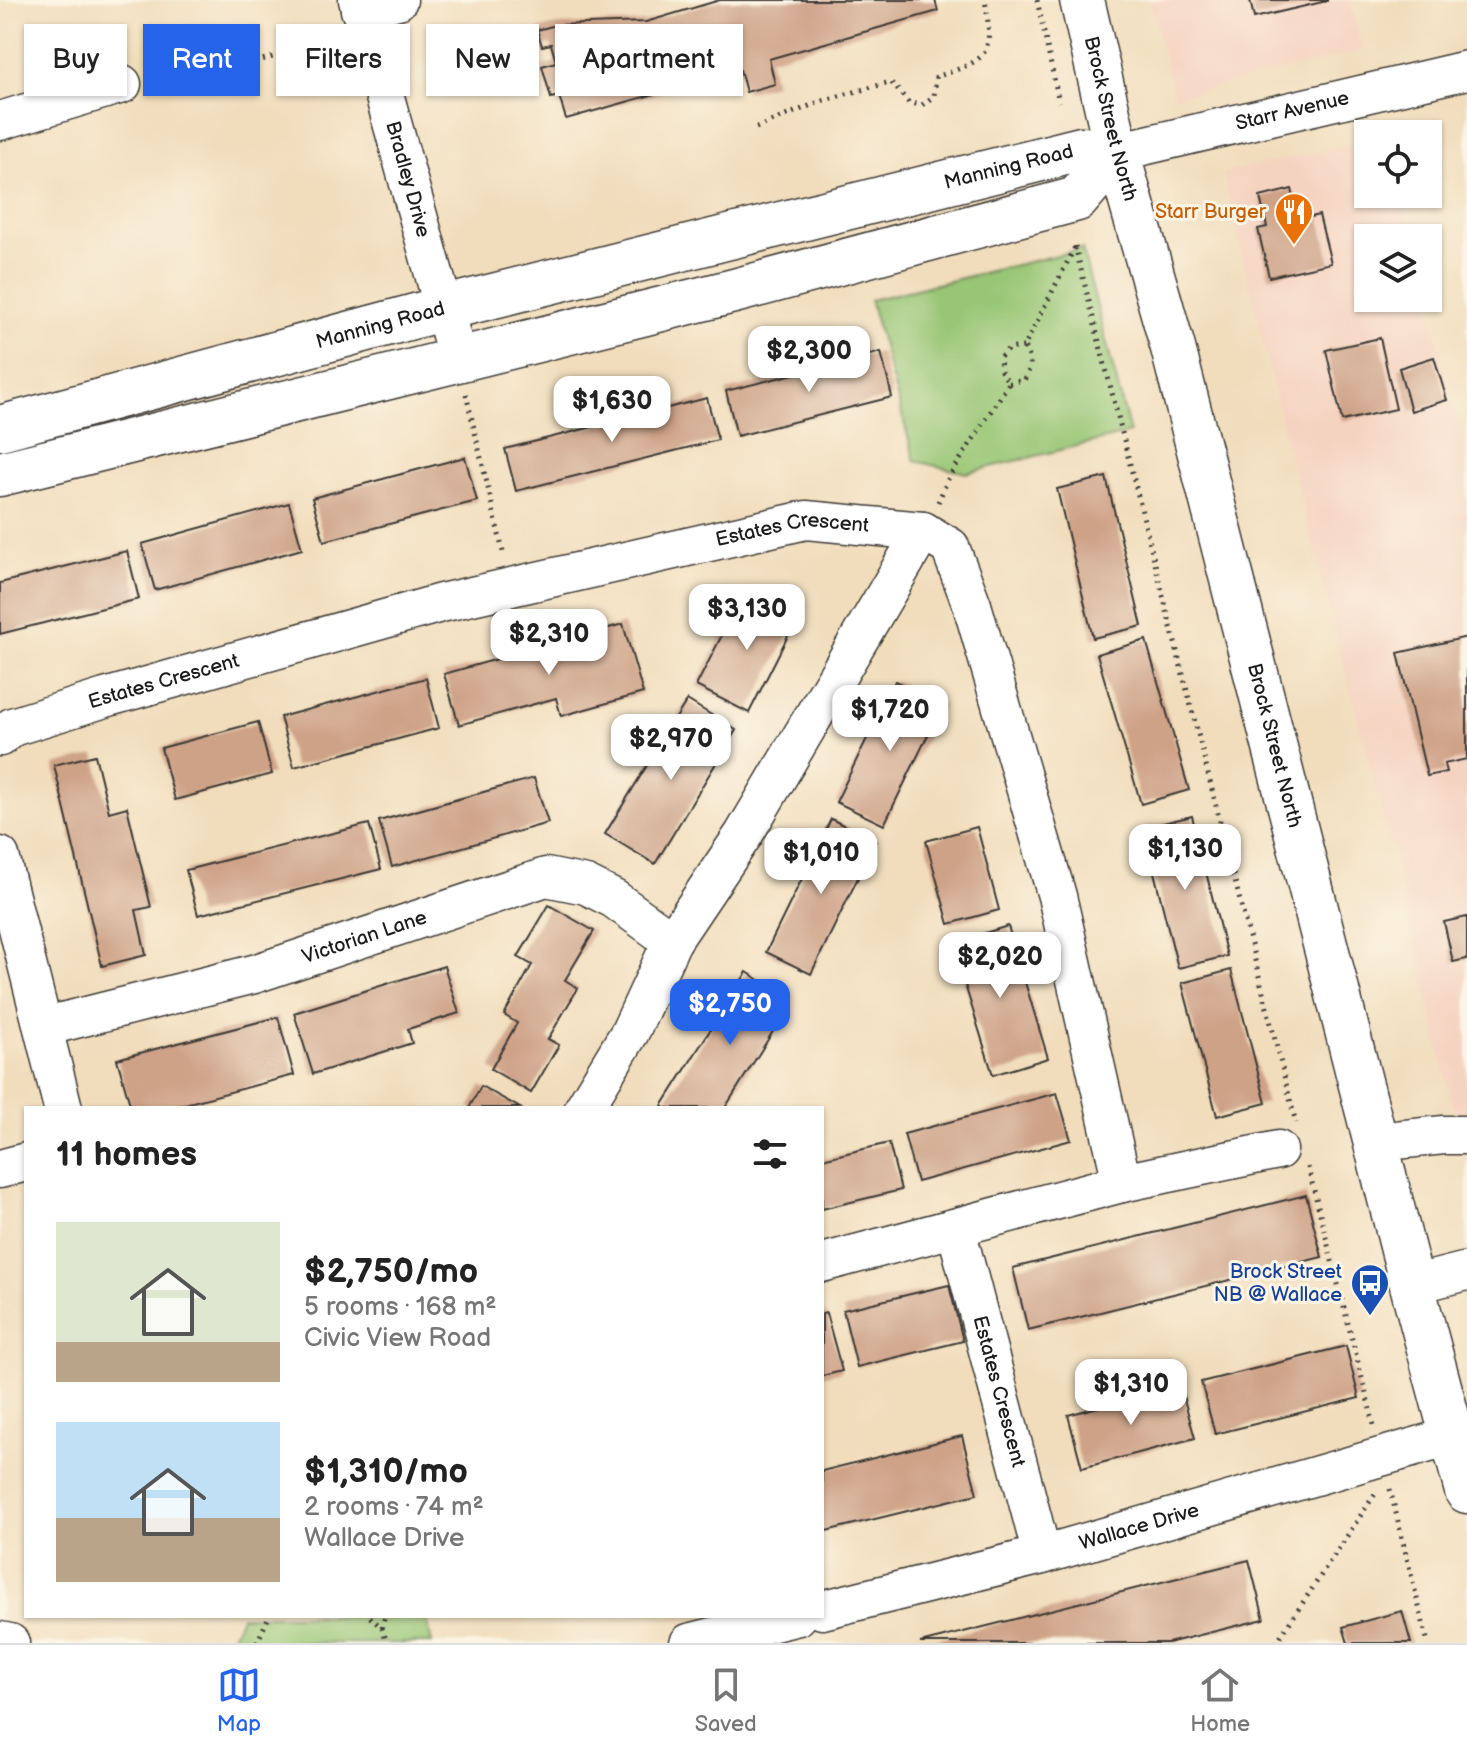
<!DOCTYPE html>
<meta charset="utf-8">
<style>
:root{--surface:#fff;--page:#f6f6f6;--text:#222;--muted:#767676;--line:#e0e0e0;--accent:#2563eb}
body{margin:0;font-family:"Balsamiq Sans",sans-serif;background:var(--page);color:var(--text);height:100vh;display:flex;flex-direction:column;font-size:30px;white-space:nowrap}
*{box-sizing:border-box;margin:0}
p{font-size:26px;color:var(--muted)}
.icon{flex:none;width:44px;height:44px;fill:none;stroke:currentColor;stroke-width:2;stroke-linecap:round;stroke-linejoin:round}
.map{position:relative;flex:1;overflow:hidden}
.panel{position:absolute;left:24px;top:1106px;width:800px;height:512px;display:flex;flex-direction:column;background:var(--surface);border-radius:0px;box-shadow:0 2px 6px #0004}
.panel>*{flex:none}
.banner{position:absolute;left:24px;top:24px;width:800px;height:72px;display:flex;gap:16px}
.buttons{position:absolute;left:1354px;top:120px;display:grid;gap:16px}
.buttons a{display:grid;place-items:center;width:88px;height:88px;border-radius:0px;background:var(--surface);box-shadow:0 2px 6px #0004;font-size:40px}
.price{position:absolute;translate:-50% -68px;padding:0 18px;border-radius:16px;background:#fff;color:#222;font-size:26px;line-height:52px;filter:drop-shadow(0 2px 4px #0008)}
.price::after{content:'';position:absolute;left:50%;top:48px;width:24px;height:18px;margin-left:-12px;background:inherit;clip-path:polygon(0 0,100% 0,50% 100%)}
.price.selected{background:var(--accent);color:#fff}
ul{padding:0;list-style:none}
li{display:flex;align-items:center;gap:24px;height:200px;padding:0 32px}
li span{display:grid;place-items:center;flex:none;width:224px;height:160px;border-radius:0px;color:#555}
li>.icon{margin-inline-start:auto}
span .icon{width:96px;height:96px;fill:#fffc;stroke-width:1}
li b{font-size:34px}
h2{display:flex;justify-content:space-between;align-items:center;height:96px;padding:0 32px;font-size:34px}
.chip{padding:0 28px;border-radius:0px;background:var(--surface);box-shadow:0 2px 6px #0004;font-size:28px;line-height:72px}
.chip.selected{background:var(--accent);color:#fff}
.tabs{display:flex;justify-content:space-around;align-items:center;height:112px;border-top:2px solid var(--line);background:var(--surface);font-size:22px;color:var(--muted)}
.tabs a{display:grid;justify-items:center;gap:4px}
.tabs .selected{color:var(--accent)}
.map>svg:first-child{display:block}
.built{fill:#f5d3c1}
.green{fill:#98c674;stroke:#5a7148;stroke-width:2}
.building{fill:#cea287}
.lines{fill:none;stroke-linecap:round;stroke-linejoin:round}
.minor-casing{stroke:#3c3934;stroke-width:41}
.major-casing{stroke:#3c3934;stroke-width:47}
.path{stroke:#3c3934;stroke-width:5;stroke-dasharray:2 6;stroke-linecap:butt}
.minor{stroke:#fff;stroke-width:38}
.major{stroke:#fff;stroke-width:44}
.labels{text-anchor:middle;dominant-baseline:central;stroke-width:6;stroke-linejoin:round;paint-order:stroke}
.street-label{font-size:20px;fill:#1c1c1c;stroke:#fcf5e5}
.food-label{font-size:20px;fill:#c56008;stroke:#fcf5e5;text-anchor:end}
.transit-label{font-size:20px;fill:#164399;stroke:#fcf5e5;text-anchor:end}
</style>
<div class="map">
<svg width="1467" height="1643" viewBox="0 0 1467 1643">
<rect width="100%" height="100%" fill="#fcf5e5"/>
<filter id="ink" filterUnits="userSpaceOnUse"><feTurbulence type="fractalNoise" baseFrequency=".0125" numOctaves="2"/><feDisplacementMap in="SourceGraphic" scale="16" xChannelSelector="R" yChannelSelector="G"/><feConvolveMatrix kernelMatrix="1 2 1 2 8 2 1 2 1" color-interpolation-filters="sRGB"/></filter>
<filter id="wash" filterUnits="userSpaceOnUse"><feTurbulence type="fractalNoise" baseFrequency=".006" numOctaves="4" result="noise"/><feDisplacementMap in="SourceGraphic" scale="32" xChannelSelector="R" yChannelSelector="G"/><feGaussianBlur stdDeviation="1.8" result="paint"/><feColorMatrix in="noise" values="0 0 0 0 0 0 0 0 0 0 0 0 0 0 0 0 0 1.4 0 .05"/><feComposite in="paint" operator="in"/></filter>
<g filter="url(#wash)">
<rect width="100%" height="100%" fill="#f1ddbc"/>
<g class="built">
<path d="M1149,0h201l13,51 -189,46z"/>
<path d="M1368,141v53h33l11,44h-44v60h59l40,163v703l-60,-254 -119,-461 -65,-276z"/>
</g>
<g class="green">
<path d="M1082,249l48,184 -164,40 -51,-12 -45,-161z"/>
<path d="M241,1616h185l6,27h-203z"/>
</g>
<g id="blocks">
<g class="building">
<path d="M720,0h215l3,11 -169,48 6,25 -29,8 -6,-22 -174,49 -7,-23 -8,2 -9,-32 14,-4 -5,-18 -9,2 -5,-16 19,-5 90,-3z"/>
<path d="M1250,0h77v1l-73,17z"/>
<path d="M1292,189l7,31 20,-5 12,48 -62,14 -11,-48 9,-2 -7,-30z"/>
<path d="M1380,338l16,71 -54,12 -16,-71z"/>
<path d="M881,352l11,45 -155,39 -11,-45z"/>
<path d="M1434,357l13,43 -36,11 -12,-43z"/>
<path d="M707,398l11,42 -202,51 -11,-42z"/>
<path d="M465,457l12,44 -153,40 -12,-43z"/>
<path d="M1106,477l36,149 -49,12 -36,-149z"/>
<path d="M289,503l13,46 -147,41 -13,-46z"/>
<path d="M127,551l12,48 -139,35v-51z"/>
<path d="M744,592l53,26 -48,95 -53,-27z"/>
<path d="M623,624l20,69 -82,23 -5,-18 -97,27 -15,-51z"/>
<path d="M1467,637v122l-23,5 2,8 -19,4 -29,-123z"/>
<path d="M1146,640l43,150 -48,14 -44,-150z"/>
<path d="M426,678l13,50 -145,39 -14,-50z"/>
<path d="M895,681l48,23 -59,121 -48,-23z"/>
<path d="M687,700l49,30 -81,134 -50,-30z"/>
<path d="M258,722l14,52 -97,26 -14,-52z"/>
<path d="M95,755l14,57 18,-5 24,100 -15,3 10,45 -44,11 -48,-201z"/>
<path d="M534,778l14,45 -156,44 -13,-46z"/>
<path d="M1192,816l35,140 -49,12 -35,-140z"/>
<path d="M831,819l45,22 -65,133 -45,-22z"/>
<path d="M369,824l12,45 -183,46 -12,-45z"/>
<path d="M977,827l22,83 -50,14 -23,-83z"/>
<path d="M549,905l45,26 -29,49 13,8 -30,51 11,6 -28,48 -40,-24 26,-46 -13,-8 28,-50 -14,-8z"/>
<path d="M1467,917v42l-14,3 -9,-40z"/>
<path d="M1008,926l40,132 -55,17 -41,-132z"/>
<path d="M444,966l15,47 -51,16 4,14 -99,31 -19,-61z"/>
<path d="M1231,970l35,133 -49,13 -35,-133z"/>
<path d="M747,972l45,29 -67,107h-60l-3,-2z"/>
<path d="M278,1017l16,58 -124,33h-39l-14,-49z"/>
<path d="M481,1086l39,22h-51z"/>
<path d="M1057,1093l14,47 -154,42 -13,-48z"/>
<path d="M889,1143l12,47 -79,19v-50z"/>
<path d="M1306,1195l16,62 -294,73 -15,-62z"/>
<path d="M949,1285l14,56 -106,26 -14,-57z"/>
<path d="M826,1313l16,58 -20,5v-62z"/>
<path d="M1346,1346l13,52 -144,36 -14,-52z"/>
<path d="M1180,1385l15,53 -113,30 -14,-53z"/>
<path d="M962,1436l15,58 -155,38v-61z"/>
<path d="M1249,1560l15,59 -96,24h-248z"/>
<path d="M1402,1611l9,32h-63l-5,-16z"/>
</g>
</g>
</g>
<g filter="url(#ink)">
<use href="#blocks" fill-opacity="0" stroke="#3c3934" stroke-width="2"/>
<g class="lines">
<g class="minor-casing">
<g id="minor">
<path id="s1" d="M358,0l100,360"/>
<path d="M360,10l38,-10"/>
<path d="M0,121l122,-37"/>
<path id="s2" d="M1117,152l350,-82"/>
<path id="s3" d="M0,737l12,-10 93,-29 336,-95 365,-83 117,11 27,16 22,58 85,291 65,287"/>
<path d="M0,856l63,252"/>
<path id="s4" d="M43,1027l211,-53 292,-97 40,8 28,14 58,42"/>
<path d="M584,1108l46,-76 42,-91 72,-107 179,-303"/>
<path d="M1376,1142l68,-7h23"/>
<path d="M0,1169l26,-7"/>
<path id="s5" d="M956,1229l86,326"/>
<path d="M822,1263l300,-80 156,-33"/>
<path d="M1412,1285l55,-14"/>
<path id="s6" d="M822,1610l220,-55 425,-123"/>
<path d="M0,1641l10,2"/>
<path d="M689,1643l109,-27"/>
</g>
</g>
<g class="major-casing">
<g id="major">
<path id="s7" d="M1082,0l35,152 56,196 239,937 55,206"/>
<path id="s8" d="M0,428l445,-120 636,-159 36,3"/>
<path d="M0,474l734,-183 343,-92 40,-47"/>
</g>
</g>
<g class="path">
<path d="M1037,0l22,102"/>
<path d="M154,84h16l168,-44"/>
<path d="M756,128l68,-28 67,-18 18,21 13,2 12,-9 2,-19c52,-18 58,-20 49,-77"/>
<path d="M1075,246l221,877"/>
<path d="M1009,383l15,-3c8,-13 8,-21 0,-33"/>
<path d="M466,394l38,162"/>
<path d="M938,502l11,-25 60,-94 -8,-12 -1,-14 8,-8 16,-2 51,-100"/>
<path d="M1308,1167l66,258"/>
<path d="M1390,1489l38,154"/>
<path d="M370,1617l12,11 5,15"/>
<path d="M382,1628l3,-12"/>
<path d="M257,1643l12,-27"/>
<path d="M1276,1643l99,-149"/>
</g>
<use href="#minor" class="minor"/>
<use href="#major" class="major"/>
</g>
</g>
<defs>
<g id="restaurant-pin" transform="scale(2)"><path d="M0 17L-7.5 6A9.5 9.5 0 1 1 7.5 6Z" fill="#e8710a" stroke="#fcf5e5"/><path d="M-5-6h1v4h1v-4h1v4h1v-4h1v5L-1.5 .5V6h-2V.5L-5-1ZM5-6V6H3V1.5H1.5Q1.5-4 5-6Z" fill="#fff"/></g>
<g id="bus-pin" transform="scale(2)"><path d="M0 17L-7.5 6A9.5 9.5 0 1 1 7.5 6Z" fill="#1a4fb4" stroke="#fcf5e5"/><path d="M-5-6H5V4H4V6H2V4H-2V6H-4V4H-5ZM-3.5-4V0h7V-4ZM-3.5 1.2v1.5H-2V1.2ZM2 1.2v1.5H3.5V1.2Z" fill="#fff"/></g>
</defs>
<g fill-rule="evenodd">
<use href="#restaurant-pin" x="1294" y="212"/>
<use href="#bus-pin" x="1370" y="1283"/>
</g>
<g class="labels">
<g class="street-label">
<text stroke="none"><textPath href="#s2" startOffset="180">Starr Avenue</textPath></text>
<text stroke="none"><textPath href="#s7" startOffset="122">Brock Street North</textPath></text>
<text stroke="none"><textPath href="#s8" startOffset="1042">Manning Road</textPath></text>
<text stroke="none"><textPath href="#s1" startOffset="186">Bradley Drive</textPath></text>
<text stroke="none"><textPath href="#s8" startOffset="394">Manning Road</textPath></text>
<text stroke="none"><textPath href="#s3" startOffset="822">Estates Crescent</textPath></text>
<text stroke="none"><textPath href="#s3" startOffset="174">Estates Crescent</textPath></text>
<text stroke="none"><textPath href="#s7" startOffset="770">Brock Street North</textPath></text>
<text stroke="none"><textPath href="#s4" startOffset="334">Victorian Lane</textPath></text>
<text stroke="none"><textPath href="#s5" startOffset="168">Estates Crescent</textPath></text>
<text stroke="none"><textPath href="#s6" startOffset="328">Wallace Drive</textPath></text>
</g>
<g class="food-label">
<text x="1266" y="212">Starr Burger</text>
</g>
<g class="transit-label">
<text x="1342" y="1272">Brock Street<tspan x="1342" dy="23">NB @ Wallace</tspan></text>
</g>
</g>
</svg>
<div class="buttons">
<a><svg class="icon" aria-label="locate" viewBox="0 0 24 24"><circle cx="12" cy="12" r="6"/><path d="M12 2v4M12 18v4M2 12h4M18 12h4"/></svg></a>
<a><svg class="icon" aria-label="layers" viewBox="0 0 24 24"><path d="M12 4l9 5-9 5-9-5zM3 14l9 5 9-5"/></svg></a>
</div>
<b class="price" style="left:809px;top:394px">$2,300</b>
<b class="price" style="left:612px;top:444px">$1,630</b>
<b class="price" style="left:747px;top:652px">$3,130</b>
<b class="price" style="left:549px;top:677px">$2,310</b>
<b class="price" style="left:890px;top:753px">$1,720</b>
<b class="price" style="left:671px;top:782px">$2,970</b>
<b class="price" style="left:1185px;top:892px">$1,130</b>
<b class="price" style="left:821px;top:896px">$1,010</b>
<b class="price" style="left:1000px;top:1000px">$2,020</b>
<b class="price selected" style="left:730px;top:1047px">$2,750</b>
<b class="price" style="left:1131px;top:1427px">$1,310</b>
<div class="banner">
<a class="chip">Buy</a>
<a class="chip selected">Rent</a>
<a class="chip">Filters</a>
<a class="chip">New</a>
<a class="chip">Apartment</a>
</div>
<section class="panel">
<h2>11 homes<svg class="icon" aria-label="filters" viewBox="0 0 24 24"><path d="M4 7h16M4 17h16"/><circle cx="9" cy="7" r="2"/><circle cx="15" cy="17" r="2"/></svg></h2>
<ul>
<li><span style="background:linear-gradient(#dfe7d0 75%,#b9a48a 0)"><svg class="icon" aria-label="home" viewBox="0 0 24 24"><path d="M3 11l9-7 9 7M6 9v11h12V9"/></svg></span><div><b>$2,750/mo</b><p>5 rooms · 168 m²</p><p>Civic View Road</p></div></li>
<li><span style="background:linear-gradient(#bfe0f5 60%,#b9a48a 0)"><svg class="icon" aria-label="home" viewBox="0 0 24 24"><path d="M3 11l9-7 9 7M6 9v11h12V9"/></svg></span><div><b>$1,310/mo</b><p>2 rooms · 74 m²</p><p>Wallace Drive</p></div></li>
</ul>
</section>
</div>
<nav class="tabs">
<a class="selected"><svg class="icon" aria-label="map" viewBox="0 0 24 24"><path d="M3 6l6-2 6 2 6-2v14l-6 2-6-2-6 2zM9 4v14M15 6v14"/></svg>Map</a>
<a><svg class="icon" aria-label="saved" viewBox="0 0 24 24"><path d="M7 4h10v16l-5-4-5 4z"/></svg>Saved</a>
<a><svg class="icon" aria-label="home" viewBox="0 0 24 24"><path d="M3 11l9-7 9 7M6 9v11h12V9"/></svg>Home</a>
</nav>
